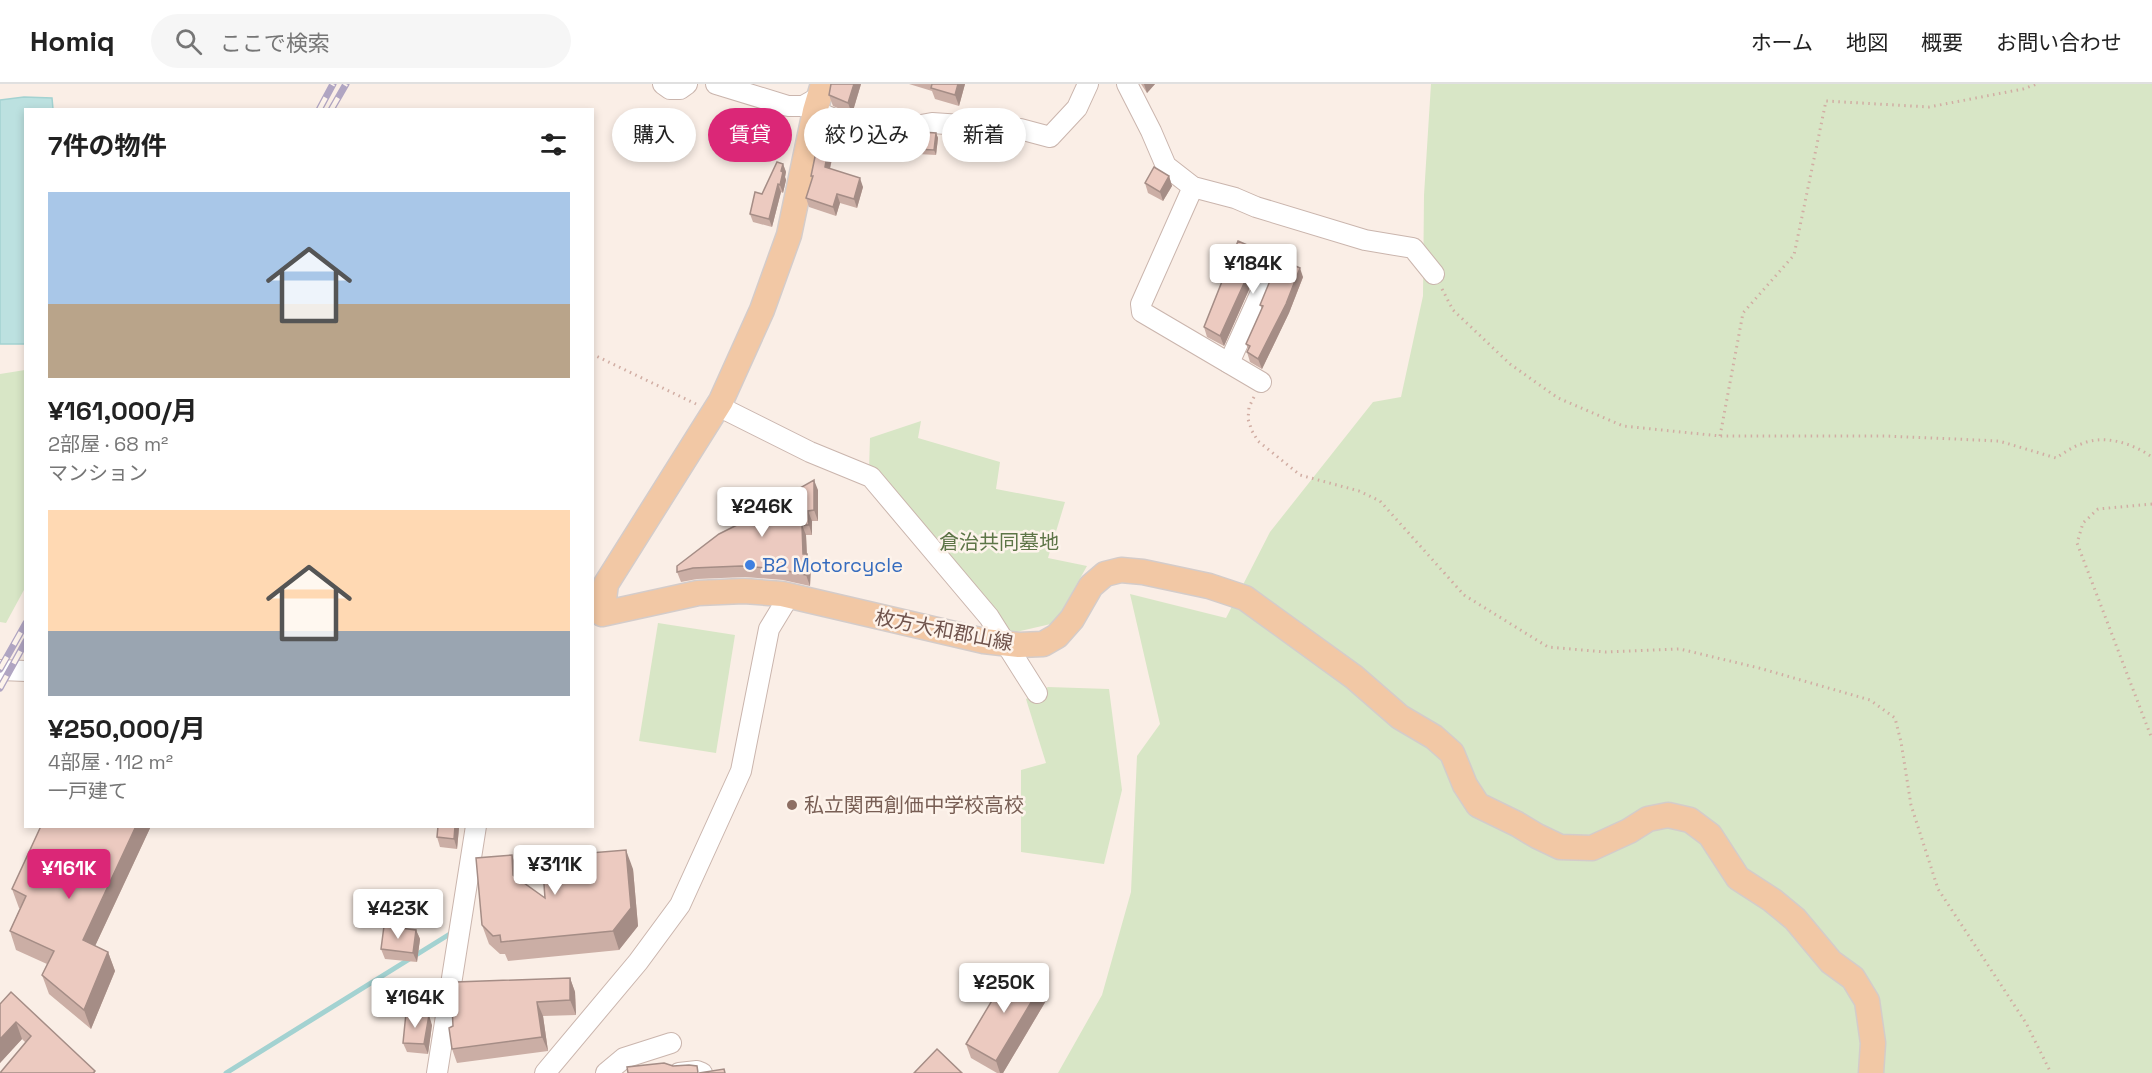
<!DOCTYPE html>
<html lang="ja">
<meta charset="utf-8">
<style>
:root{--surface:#fff;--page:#f6f6f6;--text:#222;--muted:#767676;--line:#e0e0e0;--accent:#db2777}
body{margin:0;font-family:"Space Grotesk","Noto Sans JP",sans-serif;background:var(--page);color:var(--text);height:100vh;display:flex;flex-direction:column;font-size:22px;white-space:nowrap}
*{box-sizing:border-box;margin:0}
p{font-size:20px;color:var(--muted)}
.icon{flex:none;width:33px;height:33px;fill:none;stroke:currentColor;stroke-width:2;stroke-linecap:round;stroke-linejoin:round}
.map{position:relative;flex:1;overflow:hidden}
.details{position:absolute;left:24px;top:24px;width:570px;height:720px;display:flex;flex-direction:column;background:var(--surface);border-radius:0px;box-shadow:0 3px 9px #0003}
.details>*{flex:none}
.top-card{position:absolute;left:612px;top:24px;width:570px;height:54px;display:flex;gap:12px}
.price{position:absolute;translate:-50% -51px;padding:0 14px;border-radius:6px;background:#fff;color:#222;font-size:20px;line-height:39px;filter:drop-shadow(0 2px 3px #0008)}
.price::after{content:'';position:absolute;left:50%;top:36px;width:18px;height:14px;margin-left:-9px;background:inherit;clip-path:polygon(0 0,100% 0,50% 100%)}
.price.active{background:var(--accent);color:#fff}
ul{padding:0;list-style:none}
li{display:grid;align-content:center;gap:12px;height:318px;padding:0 24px}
li span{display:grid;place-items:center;height:186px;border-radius:0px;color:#555}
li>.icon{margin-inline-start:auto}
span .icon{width:108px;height:108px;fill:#fffc;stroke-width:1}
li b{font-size:26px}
h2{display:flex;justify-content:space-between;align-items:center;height:72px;padding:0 24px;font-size:26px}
.pill{padding:0 21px;border-radius:27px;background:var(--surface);box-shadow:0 3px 9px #0003;font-size:21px;line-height:54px}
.pill.active{background:var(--accent);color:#fff}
header{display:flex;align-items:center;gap:36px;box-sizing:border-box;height:84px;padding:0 30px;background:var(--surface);border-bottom:2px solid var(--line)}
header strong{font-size:28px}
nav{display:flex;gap:33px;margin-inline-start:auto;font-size:21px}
.search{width:420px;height:54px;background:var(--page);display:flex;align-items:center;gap:15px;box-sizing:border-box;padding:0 21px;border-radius:33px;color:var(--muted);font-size:22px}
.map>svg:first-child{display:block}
.green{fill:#d8e6c6}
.water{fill:#bce1e0;stroke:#a3d2d1;stroke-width:1.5}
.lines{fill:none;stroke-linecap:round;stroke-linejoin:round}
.stream{stroke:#a3d2d1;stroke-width:5}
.minor-casing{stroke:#cab5ad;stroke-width:22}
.major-casing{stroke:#d4ccca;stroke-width:27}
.path{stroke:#d1ada3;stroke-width:3;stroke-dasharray:1.5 4.5;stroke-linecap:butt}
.minor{stroke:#fff;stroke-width:20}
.major{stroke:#f2c8a5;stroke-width:24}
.rail-casing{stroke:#b0a5c2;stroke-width:7}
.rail{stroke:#fdf3eb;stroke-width:4.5;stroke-dasharray:14;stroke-linecap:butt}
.wall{fill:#cbaea5}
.shaded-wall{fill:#a58d86}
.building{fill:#eccac0;stroke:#a58d86;stroke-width:1.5}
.shop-dot{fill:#3f7fe0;stroke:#fdf3eb;stroke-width:2}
.education-dot{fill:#8d6e63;stroke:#fdf3eb;stroke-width:2}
.labels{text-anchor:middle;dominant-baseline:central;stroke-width:5;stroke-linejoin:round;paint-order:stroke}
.park-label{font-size:20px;fill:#5d7547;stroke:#fdf3eb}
.shop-label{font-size:20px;fill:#366cbe;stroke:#fdf3eb;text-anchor:start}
.street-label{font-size:20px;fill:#70544d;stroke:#fdf3eb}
.education-label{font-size:20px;fill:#785e54;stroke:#fdf3eb;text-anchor:start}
</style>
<header>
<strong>Homiq</strong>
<div class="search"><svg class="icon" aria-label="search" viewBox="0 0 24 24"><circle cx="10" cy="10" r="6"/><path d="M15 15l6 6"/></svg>ここで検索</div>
<nav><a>ホーム</a><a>地図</a><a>概要</a><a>お問い合わせ</a></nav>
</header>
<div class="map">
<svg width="2152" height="989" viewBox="0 0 2152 989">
<rect width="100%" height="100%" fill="#faeee6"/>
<g class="green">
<path d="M1431,0h721v989h-1094l44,-78 29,-103 6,-136 23,-32 -30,-130 96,24 44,-86 103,-130 28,-5 22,-101 1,-101z"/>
<path d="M25,286v218l-19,35 -6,-1v-248z"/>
<path d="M921,337l-3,17 82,24 -4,27 69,13 -17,56 39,8 -32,57 -48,11 -138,-164 1,-32z"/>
<path d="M658,539l77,12 -19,118 -77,-12z"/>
<path d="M1048,603l61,2 13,101 -18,74 -83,-12v-82l25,-7 -20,-64z"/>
</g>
<path class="water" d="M24,13l28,1 1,11 -27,1 -1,234h-25v-244z"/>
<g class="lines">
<path class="stream" d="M226,989l227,-141"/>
<g class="minor-casing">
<g id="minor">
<path d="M663,0l7,5h10l7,-5"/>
<path d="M716,0l72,22h15l16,-9"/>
<path d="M1127,0l24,47 15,35 27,21 42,11 21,9 109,33 48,8 21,26"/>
<path d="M815,27l50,21h18l49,-9 88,6 30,8 27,-29 11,-24"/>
<path d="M1193,103l-52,117 1,8 119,70"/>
<path d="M1229,279l37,-82"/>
<path d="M718,322l92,46 61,25 118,140 48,76"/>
<path d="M0,586l26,1"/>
<path d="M437,989l39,-247"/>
<path d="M545,989l93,-111 42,-57 61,-134 28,-142 20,-33"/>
<path d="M606,989l18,-15 47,-15"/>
<path d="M679,989l18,-2 5,2"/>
</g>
</g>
<g class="major-casing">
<path id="major" d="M823,0l-8,27 -26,124 -27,75 -41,91 -115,183 -4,30 96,-21 46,-2 38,3 202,47 35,4 24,-1 14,-8 15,-17 19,-33 14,-12 16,-4 22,2 66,14 36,12 109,79 46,40 34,20 18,16 13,32 13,20 39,19 20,12 23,11 32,1 37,-17 19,-12 20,-4 22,5 20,15 28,43 34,22 23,19 36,43 22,16 14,23 6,42 -2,30"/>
</g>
<g class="path">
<path d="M1442,205l11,21 57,54 48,34 65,28 97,10h166l113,5 57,17c8,-5 16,-11 25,-14 23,-10 51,-1 71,13"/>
<path d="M592,270l104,50"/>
<path d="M1254,313l-5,10 -1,12 4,12 6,10 42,34 59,16 21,10 84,94 84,52 57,5 75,-3 79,19 111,32 25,18 6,24 10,63 27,84 88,134 25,50"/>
<path d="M1720,352l23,-123 51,-58 32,-154 103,6 94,-18 14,-5"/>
<path d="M2152,420l-54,5 -15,14 -6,20 75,196"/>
</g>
<use href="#minor" class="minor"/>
<use href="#major" class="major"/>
<g class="rail-casing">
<g id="rail">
<path d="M319,26l14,-26"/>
<path d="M331,26l15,-26"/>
<path d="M0,585l26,-46"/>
<path d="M0,604l26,-47"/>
</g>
</g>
<use href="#rail" class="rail"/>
</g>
<g class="wall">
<path d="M861,0l-9,30 -19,-8 -4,-11z"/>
<path d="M909,0h56l-6,22 -24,-7 -3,-8z"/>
<path d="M1141,0h14l-8,9z"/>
<path d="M936,49l2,5 -2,17 -55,-3 -2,-5z"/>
<path d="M946,53l27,1 -1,11 -22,-3z"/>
<path d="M828,66l4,9 -2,10 33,18 -6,21 -17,-5 -4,13 -27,-9 -3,-9 6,-19 -1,-3z"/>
<path d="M783,80l3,8 -1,5 1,3 -3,13 -2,-1 -9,35 -19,-5 -3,-8 12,-20z"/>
<path d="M1169,92l3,10 -9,15 -15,-8 -3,-10z"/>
<path d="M1238,157l65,36 -14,36 -27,56 -12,-7 -3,-10 1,-3 -2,-5 16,-35 -2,-4 14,-32 -9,-4 -5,2 -5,5 -31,70 -17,-9 -3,-10z"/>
<path d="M818,406v31h-6v14h-6l1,19 4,10 -1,22 -27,-6 -38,-3 -48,2 -16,3 -4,-10z"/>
<path d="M41,742h110l-56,120 13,6 7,19 -24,58 -42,-35 -7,-19 5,-11 -31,-14 -6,-19 10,-23h-1l-7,-19z"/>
<path d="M459,744l-2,21 -17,-2 -3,-10z"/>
<path d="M512,771l6,18 1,6 26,19 88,-29 5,57 -19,24 -111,11 -3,-7h-5l-11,-10 -7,-19z"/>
<path d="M416,846l4,9 -3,23 -32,-3 -4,-10z"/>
<path d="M570,894l5,14 1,23 -33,1 5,35 -91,12 -5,-14z"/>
<path d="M1047,915l-44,74h-6l-26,-15 -5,-14z"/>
<path d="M0,920l95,67v2h-95l26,-30 -4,-4 -22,24z"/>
<path d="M432,941l-4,29 -21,-2 -4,-9z"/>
</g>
<g class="shaded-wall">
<path d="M854,0h7l-9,30 -4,-11z"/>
<path d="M958,0h7l-6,22 -4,-11z"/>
<path d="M1144,0h11l-8,9z"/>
<path d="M970,44l3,10 -1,11 -4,-10z"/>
<path d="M936,49l2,5 -2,17 -2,-5z"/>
<path d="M828,66l4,9 -4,17 -3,-9z"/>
<path d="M783,80l3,8 -1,5 1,3 -3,13 -3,-8 1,-14z"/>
<path d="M1169,92l3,10 -9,15 -3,-9z"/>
<path d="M860,94l3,9 -6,21 -3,-9z"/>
<path d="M778,100l3,8 -9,35 -3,-8z"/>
<path d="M837,110l3,9 -4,13 -3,-9z"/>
<path d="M1256,177l4,10 -5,5 -31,70 -4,-10 32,-70z"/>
<path d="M1300,184l3,9 -14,36 -27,56 -4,-10z"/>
<path d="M814,396l4,10v31l-4,-11z"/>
<path d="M808,427l4,10v14l-3,-10z"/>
<path d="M802,441l4,10 1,24v-5l4,10 -1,22 -4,-11 -3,-21z"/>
<path d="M136,742h15l-62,133 -6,-19z"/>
<path d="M455,742h4v2l-2,21 -3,-10z"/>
<path d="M626,766l7,19 5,57 -19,24 -6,-19z"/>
<path d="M512,771l6,18 2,21 -7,-19z"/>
<path d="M416,846l4,9 -3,23 -4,-9z"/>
<path d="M108,868l7,19 -24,58 -7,-19z"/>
<path d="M570,894l5,14 1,23 -6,-15z"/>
<path d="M1042,900l5,15 -44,74h-3l-4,-12z"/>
<path d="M537,918l6,14 5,35 -6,-14z"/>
<path d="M429,931l3,10 -4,29 -4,-10z"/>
<path d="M16,938l6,17 -22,24v-24z"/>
</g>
<g class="building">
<path d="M831,0h23l-6,19 -19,-8z"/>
<path d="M932,0h26l-3,11 -24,-7z"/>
<path d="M947,43l23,1 -2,11 -22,-2z"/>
<path d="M922,48l14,1 -2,17 -55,-3v-8z"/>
<path d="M817,63l11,3 -3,17 35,11 -6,21 -17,-5 -4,13 -27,-9 7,-22h-2z"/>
<path d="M777,78l6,2 -2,7 2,1 -3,13 -2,-1 -9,35 -19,-5 5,-22 7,2z"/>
<path d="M1154,83l15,9 -9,16 -15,-9z"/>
<path d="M1238,157l62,27 -14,36 -28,55 -11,-7 3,-6 -4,-2 17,-38 -3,-1 14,-34 -2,-7 -10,-5 -6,2 -4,5 -32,70 -16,-9z"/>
<path d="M814,396v30l-6,1 1,14h-7l1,29h4l-1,21 -27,-6 -38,-3 -48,2 -16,4v-6l42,-32 30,-15v-2z"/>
<path d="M41,742h95l-53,114 25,12 -24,58 -42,-35 12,-24 -44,-20 16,-35 -14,-7z"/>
<path d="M438,742h17l-1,13 -17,-2z"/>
<path d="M626,766l5,58 -18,23 -112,11 -1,-7 -7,1 -11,-11 -6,-67 36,-3 1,20 32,23 -3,-41z"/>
<path d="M384,842l32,4 -3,23 -32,-4z"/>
<path d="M1012,883l30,17 -46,77 -30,-17z"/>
<path d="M570,894v22l-33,2 5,35 -90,12 -3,-21 4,-2 -1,-19 4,-25z"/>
<path d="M11,908l84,79 -2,2h-93l31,-37 -15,-14 -16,17v-35z"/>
<path d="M406,929l23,2 -5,29 -21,-1z"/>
<path d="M937,965l25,24h-48z"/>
<path d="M664,979l9,3 16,-1 8,1 1,7h-70l-1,-6z"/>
<path d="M724,985l1,4h-26z"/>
</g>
<circle class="shop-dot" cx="750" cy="481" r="6"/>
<circle class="education-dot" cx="792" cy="721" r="6"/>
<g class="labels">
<g class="park-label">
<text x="999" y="458">倉治共同墓地</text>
</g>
<g class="shop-label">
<text x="762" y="481">B2 Motorcycle</text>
</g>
<g class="street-label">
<text transform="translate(944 546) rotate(11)">枚方大和郡山線</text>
</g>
<g class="education-label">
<text x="804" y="721">私立関西創価中学校高校</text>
</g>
</g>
</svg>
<b class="price" style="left:1253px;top:211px">¥184K</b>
<b class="price" style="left:762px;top:454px">¥246K</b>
<b class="price" style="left:555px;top:812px">¥311K</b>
<b class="price active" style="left:69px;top:816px">¥161K</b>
<b class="price" style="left:398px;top:856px">¥423K</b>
<b class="price" style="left:1004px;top:930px">¥250K</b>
<b class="price" style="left:415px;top:945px">¥164K</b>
<div class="top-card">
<a class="pill">購入</a>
<a class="pill active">賃貸</a>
<a class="pill">絞り込み</a>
<a class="pill">新着</a>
</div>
<section class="details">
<h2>7件の物件<svg class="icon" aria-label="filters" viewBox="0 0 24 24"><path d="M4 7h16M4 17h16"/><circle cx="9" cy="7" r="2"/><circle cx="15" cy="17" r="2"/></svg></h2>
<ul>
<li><span style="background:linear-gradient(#a9c7e8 60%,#b9a48a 0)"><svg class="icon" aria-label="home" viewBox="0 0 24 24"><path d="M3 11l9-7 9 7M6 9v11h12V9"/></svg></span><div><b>¥161,000/月</b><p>2部屋 · 68 m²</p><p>マンション</p></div></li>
<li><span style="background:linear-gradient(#ffd9b3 65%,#9aa5b1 0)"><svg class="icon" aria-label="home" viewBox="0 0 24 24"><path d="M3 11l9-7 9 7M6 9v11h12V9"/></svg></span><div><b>¥250,000/月</b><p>4部屋 · 112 m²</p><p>一戸建て</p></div></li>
</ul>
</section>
</div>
